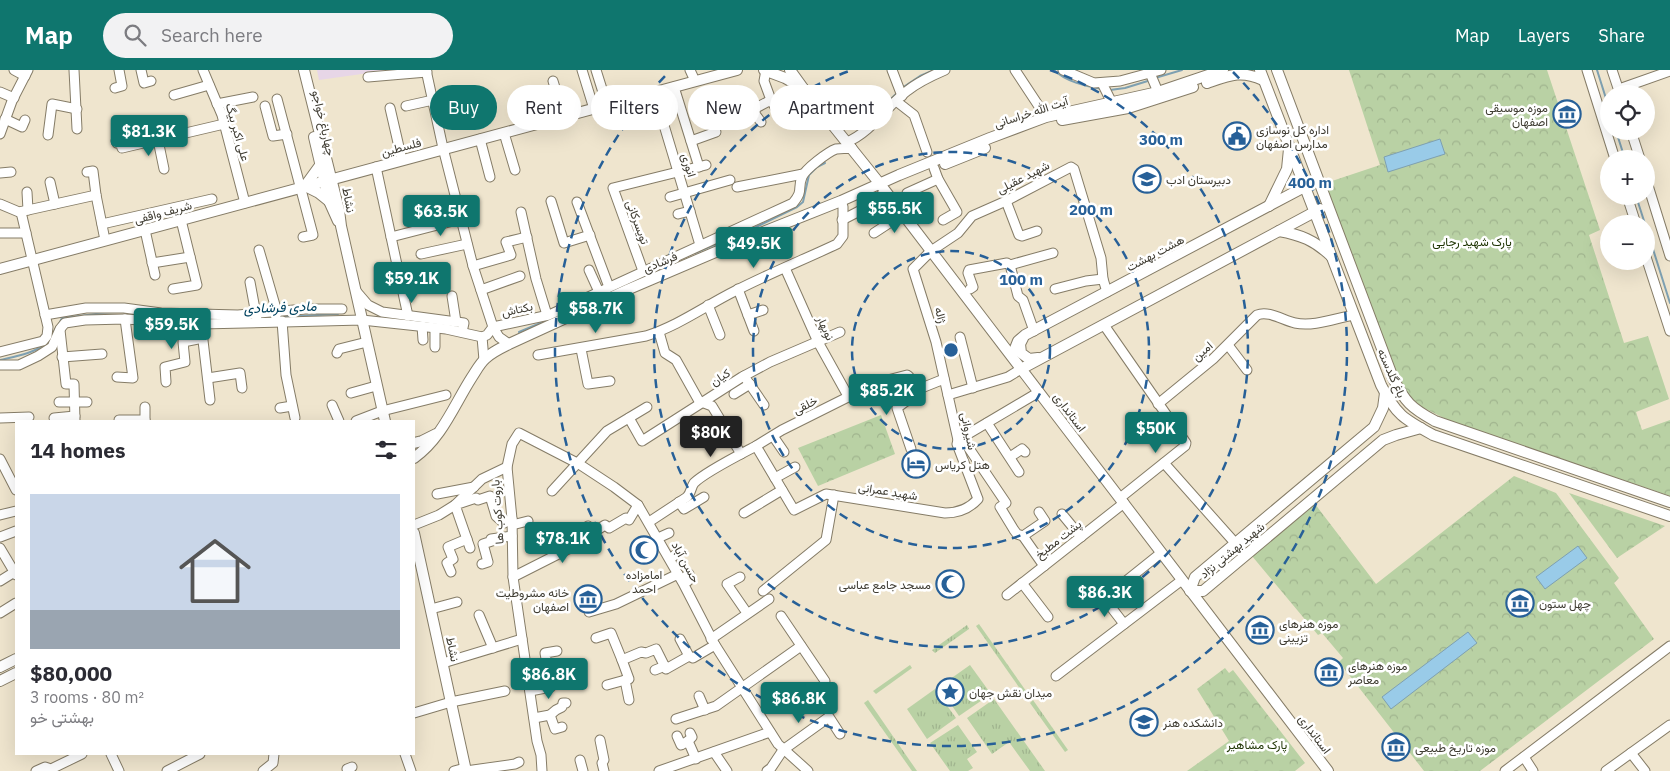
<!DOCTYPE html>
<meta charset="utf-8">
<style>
:root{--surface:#fff;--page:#f2f2f3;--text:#2b2b33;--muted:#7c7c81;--line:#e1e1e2;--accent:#0f766e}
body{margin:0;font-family:"IBM Plex Sans",Vazirmatn,sans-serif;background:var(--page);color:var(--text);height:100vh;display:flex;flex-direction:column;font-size:19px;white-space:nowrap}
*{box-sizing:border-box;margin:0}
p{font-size:16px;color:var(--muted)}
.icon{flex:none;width:28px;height:28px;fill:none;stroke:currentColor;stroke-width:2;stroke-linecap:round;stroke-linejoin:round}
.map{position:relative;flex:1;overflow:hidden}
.details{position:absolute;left:15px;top:350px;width:400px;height:335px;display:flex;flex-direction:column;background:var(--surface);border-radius:0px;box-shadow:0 5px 20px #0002}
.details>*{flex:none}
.hud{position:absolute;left:430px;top:15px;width:475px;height:45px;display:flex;gap:10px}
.controls{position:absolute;left:1600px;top:15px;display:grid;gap:10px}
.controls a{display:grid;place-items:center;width:55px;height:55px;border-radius:50%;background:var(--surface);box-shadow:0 5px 20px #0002;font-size:25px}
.price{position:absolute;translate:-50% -42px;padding:0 11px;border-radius:5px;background:var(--accent);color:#fff;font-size:16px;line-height:32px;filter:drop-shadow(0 1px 2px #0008)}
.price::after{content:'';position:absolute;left:50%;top:30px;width:15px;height:11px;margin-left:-8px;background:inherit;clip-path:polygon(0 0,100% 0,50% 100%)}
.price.active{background:#222;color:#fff}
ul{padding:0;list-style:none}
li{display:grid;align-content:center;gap:10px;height:265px;padding:0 15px}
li+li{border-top:1px solid var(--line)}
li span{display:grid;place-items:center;height:155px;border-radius:0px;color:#555}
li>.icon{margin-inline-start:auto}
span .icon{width:90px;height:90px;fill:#fffc;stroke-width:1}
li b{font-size:21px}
h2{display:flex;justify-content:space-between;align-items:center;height:60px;padding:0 15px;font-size:21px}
.tag{padding:0 18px;border-radius:22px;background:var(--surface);box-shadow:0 5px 20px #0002;font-size:18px;line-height:45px}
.tag.active{background:var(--accent);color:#fff}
header{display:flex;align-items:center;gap:30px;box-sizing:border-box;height:70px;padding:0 25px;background:var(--accent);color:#fff}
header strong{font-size:24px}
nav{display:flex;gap:28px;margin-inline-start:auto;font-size:18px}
.search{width:350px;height:45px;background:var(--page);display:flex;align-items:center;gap:12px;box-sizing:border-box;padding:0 18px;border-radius:28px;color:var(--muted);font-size:19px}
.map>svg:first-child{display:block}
.education{fill:#e7d6e7}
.grass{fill:url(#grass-tufts)}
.park{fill:url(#park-crowns)}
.water{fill:#99cbe8;stroke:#7ea0b1}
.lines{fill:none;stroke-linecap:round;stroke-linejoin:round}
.stream{stroke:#7ea0b1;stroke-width:2}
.minor-casing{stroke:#857c67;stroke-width:11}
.major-casing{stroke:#857c67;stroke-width:12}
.minor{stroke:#fff;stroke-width:9}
.major{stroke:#fff;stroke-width:10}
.ring{fill:none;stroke:#276098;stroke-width:2.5;stroke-dasharray:9 6}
.labels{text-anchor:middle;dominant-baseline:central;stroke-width:5;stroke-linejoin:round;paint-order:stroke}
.poi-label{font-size:12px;fill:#3e3b31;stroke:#fff;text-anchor:start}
.street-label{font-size:12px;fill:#3e3b31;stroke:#fff}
.park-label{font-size:12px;fill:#1c3201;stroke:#fff}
.water-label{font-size:14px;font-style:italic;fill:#004360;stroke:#fff}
.centre{fill:#276098;stroke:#fff;stroke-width:2.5}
.ring-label{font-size:15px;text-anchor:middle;font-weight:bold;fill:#276098;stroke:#fff;stroke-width:5;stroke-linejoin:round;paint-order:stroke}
</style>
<header>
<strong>Map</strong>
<div class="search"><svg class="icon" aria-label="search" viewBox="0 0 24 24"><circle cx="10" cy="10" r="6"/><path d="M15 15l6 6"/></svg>Search here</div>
<nav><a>Map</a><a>Layers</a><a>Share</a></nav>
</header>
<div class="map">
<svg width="1670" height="701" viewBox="0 0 1670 701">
<defs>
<pattern id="grass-tufts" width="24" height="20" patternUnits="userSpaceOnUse" patternTransform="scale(1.25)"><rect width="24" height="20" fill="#b9d1a4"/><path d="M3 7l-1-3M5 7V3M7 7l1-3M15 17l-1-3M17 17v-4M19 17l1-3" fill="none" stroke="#a0b48e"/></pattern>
<pattern id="park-crowns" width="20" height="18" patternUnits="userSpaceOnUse" patternTransform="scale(1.25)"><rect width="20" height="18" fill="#b9d1a4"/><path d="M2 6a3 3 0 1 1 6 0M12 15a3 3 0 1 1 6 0" fill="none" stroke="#a0b48e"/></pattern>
</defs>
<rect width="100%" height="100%" fill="#efe5ce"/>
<path class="education" d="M317,0h66v1l-64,9z"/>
<g class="grass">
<path d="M979,554l47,67 -3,2 -47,-67z"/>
<path d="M967,555l2,4 -34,24 -3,-3z"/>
<path d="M910,595l2,3 -36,26 -3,-3z"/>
<path d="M970,595l21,29 -32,22 -20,-29z"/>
<path d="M935,619l21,29 -29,21 -20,-30z"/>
<path d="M994,629l51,72h-15l-21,-29 -17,12 -25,-36z"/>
<path d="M868,630l49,71h-5l-48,-68z"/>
<path d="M1033,630l35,50 -3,2 -35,-49z"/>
<path d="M958,655l19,27 -10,7 6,9 -5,3h-18l-20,-28z"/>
</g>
<g class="park">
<path d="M1349,0h198l53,160 -11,5 35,108 24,-7 21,63 -33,13 6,18 28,-10v76l-222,-76 -26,-13 -18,-15 -81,-208 57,-19z"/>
<path d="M881,345l14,39 -77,32 -20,-38z"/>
<path d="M1514,406l42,17 63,85 -5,5 40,56 -174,132h-56l-85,-109 4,-4 -21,-25 -4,2 -66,-79 63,-52 61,80z"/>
<path d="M1569,423l96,33 -48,32z"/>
<path d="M1225,598l4,5 4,-3 72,93 -10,8h-108l42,-30 -32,-52z"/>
</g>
<g class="water">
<path d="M1440,69l5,15 -57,18 -4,-15z"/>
<path d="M1578,476l9,12 -42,31 -9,-12z"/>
<path d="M1468,562l9,11 -86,66 -9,-12z"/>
</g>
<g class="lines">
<g class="stream">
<path d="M1054,0c11,11 33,17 48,19"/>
<path d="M1597,0l12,38"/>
<path d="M1155,8l27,-8"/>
<path d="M902,18l18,-12 14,-6"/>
<path d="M1110,20l15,-2 26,-8"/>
<path d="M859,60l38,-37"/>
<path d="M1616,61l9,28"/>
<path d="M1636,126l9,28"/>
<path d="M1646,157l24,76"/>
<path d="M695,183l61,-26 41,-20 6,-5 6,-27 8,-8 8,-4"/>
<path d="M596,229l16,-8"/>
<path d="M278,247l60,-3"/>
<path d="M555,247l16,-7"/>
<path d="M183,248l30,1"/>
<path d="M260,248l13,-1"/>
<path d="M59,254l3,-6 34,-4 22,1"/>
<path d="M519,262l31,-13"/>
<path d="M51,266l5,-8"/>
<path d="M0,290c12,-3 36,-7 44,-16"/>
</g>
<g class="minor-casing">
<g id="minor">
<path d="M14,0l11,6"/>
<path d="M74,0l3,59"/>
<path d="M141,0l3,13 7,-2"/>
<path d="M203,0l19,45 23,88"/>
<path d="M426,0l17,78 30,118 20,61 6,10 10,7"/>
<path d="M582,0l12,39"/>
<path d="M596,0l11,35"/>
<path d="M690,0l5,11"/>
<path d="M892,0l10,26"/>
<path d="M1015,0l31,47"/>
<path d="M1063,0l31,13 26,-2 41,-11"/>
<path d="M1587,0l28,89"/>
<path d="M1612,0l8,24"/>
<path d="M1150,3l8,19"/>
<path d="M368,7l59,-5"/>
<path d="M553,11l11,36"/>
<path d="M1102,13l10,20"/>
<path d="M674,17l25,80"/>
<path d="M115,18l7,-2 -3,-16"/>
<path d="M1619,19l51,-18"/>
<path d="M0,22l14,6"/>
<path d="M654,22l46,153"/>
<path d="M174,25l35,-10"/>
<path d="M277,29l36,136 -10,2"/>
<path d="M771,30l8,14"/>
<path d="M896,31l18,14 13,37"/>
<path d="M217,34l36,-7"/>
<path d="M265,36l8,30 14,-2"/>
<path d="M406,36l27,-6"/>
<path d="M390,38l12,52"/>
<path d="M752,40l9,12"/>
<path d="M5,49l17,8 3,-7"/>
<path d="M733,50l38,-20 -7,-19 2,-11"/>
<path d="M139,51l6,22"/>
<path d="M1631,61l9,28"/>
<path d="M504,63l11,37"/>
<path d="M0,64l12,-33 16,-31"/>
<path d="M48,65l4,-31 25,5"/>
<path d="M480,69l10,38"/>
<path d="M158,70l6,29"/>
<path d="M116,71l1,2 3,-1 2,6 102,-24"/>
<path d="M691,71l25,-9"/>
<path d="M847,72c24,-10 39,-35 60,-51 11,-9 24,-15 38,-21"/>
<path d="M376,97l32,149"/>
<path d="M934,98l4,11 19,33 -14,8"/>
<path d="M87,102l6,-1 3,24 9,45"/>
<path d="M0,103l11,-1"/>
<path d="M1646,109l24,77"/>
<path d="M50,112l5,22"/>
<path d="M737,117l66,-13"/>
<path d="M27,122l1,18"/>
<path d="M907,123l31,-14"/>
<path d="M1627,126l9,28"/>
<path d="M670,127l60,-17"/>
<path d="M551,131l13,42 26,-8"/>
<path d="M1006,131l13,34 3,1 15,-5"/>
<path d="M577,132l32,85"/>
<path d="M0,134l19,8 77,-17"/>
<path d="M521,142l15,67 11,36"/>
<path d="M678,144l12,-3"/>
<path d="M842,150l31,-16 12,-13"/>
<path d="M102,154l110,-25"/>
<path d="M145,160l10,45"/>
<path d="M0,163h26"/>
<path d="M874,163l29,-19"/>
<path d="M391,167l70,-18"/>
<path d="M259,180l18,62 -1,4"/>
<path d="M421,184l46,-10"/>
<path d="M1646,187l24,74"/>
<path d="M152,193l38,-6"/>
<path d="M1010,195l43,-12"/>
<path d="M473,196l38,-11 -5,-13 21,-5"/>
<path d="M785,198l33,74 30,54"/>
<path d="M589,200l10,22"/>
<path d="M643,201l-30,-83 93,-23"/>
<path d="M250,212l7,38"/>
<path d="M173,219l24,-4 -16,-65"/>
<path d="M738,219l16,42"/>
<path d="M970,219l3,-2 -5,-14 1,-3 38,-7 3,2 8,31 5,4 11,31"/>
<path d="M1055,219l31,-8 17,-2"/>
<path d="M481,220l39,-14"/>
<path d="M356,221l12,14 14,7 82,11 -2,9"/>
<path d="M452,226l4,26"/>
<path d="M708,235l12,30"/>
<path d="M45,245l41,-7h38l37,5 77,2 67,-6h37"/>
<path d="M748,245l15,-5"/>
<path d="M282,251l4,54 9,43"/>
<path d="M1104,255l82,118 -1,3 -65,52"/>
<path d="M422,256l1,14"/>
<path d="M493,257l56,-12 244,-112c11,-13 4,-14 9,-26 3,-8 26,-25 34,-28 5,-1 11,0 16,-1"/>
<path d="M435,258v19"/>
<path d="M60,260l6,54h8l1,37"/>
<path d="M202,262l8,68"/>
<path d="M659,262l6,21 11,7 23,41 13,5 29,48"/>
<path d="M482,267l2,23"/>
<path d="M960,267l13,51"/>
<path d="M1228,275l19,25"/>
<path d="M581,279l7,35 22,-3"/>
<path d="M0,282l43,-11 4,-5 1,-9 -27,-115"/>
<path d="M337,283l2,-4 28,-7"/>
<path d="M538,285l108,-19c32,-10 59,-30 89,-45 33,-17 68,-31 102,-47l6,-8v-29l-2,-6"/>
<path d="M62,287l40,-3"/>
<path d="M0,295h19l19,-9 14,-9 8,-18 5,-6 20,-3 40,-1 76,5 161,-4 84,9 36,8 5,-2 6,-8"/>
<path d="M744,306l20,29"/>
<path d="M117,307l16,1 -8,-59"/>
<path d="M208,308l32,-5 2,15"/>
<path d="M166,312l-1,-15 20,-5 -2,-20 20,-4"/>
<path d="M351,323l25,-7"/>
<path d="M734,324l16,-10"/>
<path d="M948,325l60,-18 13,-8"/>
<path d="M59,332h28"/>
<path d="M1158,334l55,-45 44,-44c12,-5 27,6 38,8 19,4 41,-5 59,-8"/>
<path d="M332,335l7,16"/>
<path d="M145,337v14"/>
<path d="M280,338l12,-2"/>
<path d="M0,348l29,-1"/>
<path d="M54,348l21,-2"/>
<path d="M629,348l13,23 100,-64 28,-15 70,-30"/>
<path d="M119,351v-1h26"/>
<path d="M356,351l26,-10 64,-16"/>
<path d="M987,353l32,49"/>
<path d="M773,366l11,16"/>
<path d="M962,368l44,65 -6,4 14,23 3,4 6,2 21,30"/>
<path d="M958,370l81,-48"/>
<path d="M756,376l26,-16 94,-47 31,-8c6,3 5,12 12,14l25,-10"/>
<path d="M911,379l-14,-41 8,-6 12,-5 2,-8"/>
<path d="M1010,387l12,-8 3,3"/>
<path d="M0,389l16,31"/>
<path d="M1164,393l72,81"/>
<path d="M775,408l20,-11"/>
<path d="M552,421l55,-60 40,-24"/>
<path d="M437,424l37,-7"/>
<path d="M679,432l5,7 20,-12"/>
<path d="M744,443l38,-23"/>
<path d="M1062,444l19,23"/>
<path d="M0,445l16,-4"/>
<path d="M649,452l38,-25c4,-4 4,-10 7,-14 11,-11 47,-29 62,-37l38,64 32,-16 119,19c13,0 24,-4 33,-14l-21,-55 1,-4 -22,-98 -23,-73 18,-18 27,-18 14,-17 34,-15 65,-34 3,2 27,89 2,21 4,13"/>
<path d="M414,455l25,-10 16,-10 27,-26 25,-12"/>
<path d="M512,455l16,-4"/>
<path d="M594,462l11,-7 4,3 17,-10 3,2 9,-15"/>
<path d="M1023,466l22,-15 -6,-9"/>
<path d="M0,467l16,-6"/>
<path d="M658,468l11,-5"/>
<path d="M0,478l16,27"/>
<path d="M470,478l-15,-43 21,-7 2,2 12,-4 6,20 8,7 8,-4"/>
<path d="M670,489l10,-8"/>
<path d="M482,494l6,-2 -5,-18 9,-3 -1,-2 21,-3"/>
<path d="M451,502l-4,-9 6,-4 -5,-12 19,-8"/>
<path d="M513,507l73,-37 -5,-9 7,-5"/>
<path d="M740,507l-13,7 20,29"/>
<path d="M0,511l16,-10"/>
<path d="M684,513l4,-2 -3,-4 4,-3"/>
<path d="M1022,513l26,34"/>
<path d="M1121,515l40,-32"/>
<path d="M763,521l63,-51 8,-45"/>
<path d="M1007,525l117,-92"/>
<path d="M1104,528l20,26"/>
<path d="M431,539l26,-7"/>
<path d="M589,542l27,-8 62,-30"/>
<path d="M0,543l16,-10"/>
<path d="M479,545l14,33"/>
<path d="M781,546l44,65"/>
<path d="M596,568l15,-5 11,27"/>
<path d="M680,569l9,17"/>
<path d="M711,569l58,-40"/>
<path d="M443,593l79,-24"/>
<path d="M655,600l10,-4"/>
<path d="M527,604l13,-1"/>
<path d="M1056,606l126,-96"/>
<path d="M625,610l4,20"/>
<path d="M607,615l22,-6 -7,-19 19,-8 5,1 10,-4 10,20 23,-13 4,2 22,-13"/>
<path d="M530,621l21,-4 -6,-34 12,-2"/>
<path d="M699,626l6,14"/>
<path d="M414,643l37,-11 54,-11"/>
<path d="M550,645l5,14 7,-2"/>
<path d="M534,648l16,-3 6,-5 6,-3 1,-4h3"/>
<path d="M676,649l40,-13 85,-60"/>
<path d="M677,666l4,9 7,-4 4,-4 -2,-4"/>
<path d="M600,670l4,20 -2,3 2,8"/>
<path d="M688,671l8,18"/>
<path d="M714,682l13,19"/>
<path d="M1631,683l14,18"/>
<path d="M111,684l8,17"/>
<path d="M405,684l6,17"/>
<path d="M1524,687l9,14"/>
<path d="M580,690l3,11"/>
<path d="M36,701l9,-4 6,2 31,-15"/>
<path d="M167,701l33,-17"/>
<path d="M263,701l10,-8 1,-9"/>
<path d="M348,701l-1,-2 5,-2"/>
<path d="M454,701l11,-3"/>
<path d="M466,701l49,-7 4,-2"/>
<path d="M542,701l-1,-16 -4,-14 -24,-164 -1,-58 -5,-52 5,-23 7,-11 60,31 35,23 24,18 45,78 32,62 63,99 30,27"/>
<path d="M659,701l111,-39"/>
<path d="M767,701l4,-3 12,-18 46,-33 11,17"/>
<path d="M1505,701l165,-125"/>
<path d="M1606,701l64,-46"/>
</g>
</g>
<g class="major-casing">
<g id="major">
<path d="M304,0l35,140 2,16 44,195"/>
<path d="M764,0l21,8 14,8"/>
<path d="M790,0l13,18 77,96 448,587"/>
<path d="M1260,0l121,315c15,30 23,34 52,50l237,81"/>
<path d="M1277,0l116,308c12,24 18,30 42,43l235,81"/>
<path d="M1207,13c23,-8 34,-13 56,-3"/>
<path d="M1062,50l66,-12 65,-21"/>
<path d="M314,67l15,64 9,20"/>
<path d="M321,94l-16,22 14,7 10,8"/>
<path d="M945,94l40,-16"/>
<path d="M1269,136l18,-37 2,-20"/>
<path d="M1279,161c22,4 35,9 52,25"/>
<path d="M0,199l737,-199"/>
<path d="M1023,268l-3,6 1,9 8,6 9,-1"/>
<path d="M1012,286l6,-15 7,-6 285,-151"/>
<path d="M1021,299l299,-160"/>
<path d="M1385,323l-2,15 -9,19 -179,150 -5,14h13l180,-151 13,-5 25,-7"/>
<path d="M414,373l8,-2 14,-7"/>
<path d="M414,388c28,-20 40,-53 58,-81 4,-6 8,-14 14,-19 6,-6 15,-10 23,-14l120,-55 124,-53 88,-35 58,-26 91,-37 56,-21 112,-25 65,-22"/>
<path d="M414,463l52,238"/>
<path d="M0,597l16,-8"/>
<path d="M0,611l16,-8"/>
</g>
</g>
<use href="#minor" class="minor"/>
<use href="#major" class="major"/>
</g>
<g class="ring">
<circle cx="951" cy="280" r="99"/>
<circle cx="951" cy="280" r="198"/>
<path d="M1050 0A297 297 0 1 1 852 0"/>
<path d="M1233 2A396 396 0 1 1 669 2"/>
</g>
<defs>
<g id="museum-ring" transform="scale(1.4375)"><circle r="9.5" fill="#fff" stroke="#276098" stroke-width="1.5"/><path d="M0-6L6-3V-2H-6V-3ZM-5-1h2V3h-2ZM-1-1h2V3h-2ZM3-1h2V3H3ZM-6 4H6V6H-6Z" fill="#276098"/></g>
<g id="civic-ring" transform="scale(1.4375)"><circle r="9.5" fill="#fff" stroke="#276098" stroke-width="1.5"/><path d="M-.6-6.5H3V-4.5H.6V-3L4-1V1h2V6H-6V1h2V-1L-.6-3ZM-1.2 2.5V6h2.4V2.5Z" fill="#276098"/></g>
<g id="school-ring" transform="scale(1.4375)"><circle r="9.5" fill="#fff" stroke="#276098" stroke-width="1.5"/><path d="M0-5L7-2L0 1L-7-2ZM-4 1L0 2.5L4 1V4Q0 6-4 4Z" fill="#276098"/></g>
<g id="hotel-ring" transform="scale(1.4375)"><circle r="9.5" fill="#fff" stroke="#276098" stroke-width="1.5"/><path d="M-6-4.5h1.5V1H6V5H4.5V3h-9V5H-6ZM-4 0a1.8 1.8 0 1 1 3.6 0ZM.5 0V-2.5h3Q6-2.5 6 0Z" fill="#276098"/></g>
<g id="mosque-ring" transform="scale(1.4375)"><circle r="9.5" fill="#fff" stroke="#276098" stroke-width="1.5"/><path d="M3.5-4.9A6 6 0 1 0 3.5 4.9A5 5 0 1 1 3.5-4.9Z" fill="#276098"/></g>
<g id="sight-ring" transform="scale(1.4375)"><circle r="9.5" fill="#fff" stroke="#276098" stroke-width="1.5"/><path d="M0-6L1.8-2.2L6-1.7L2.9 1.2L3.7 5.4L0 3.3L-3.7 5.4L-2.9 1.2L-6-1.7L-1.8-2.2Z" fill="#276098"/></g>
<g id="university-ring" transform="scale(1.4375)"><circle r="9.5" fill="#fff" stroke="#276098" stroke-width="1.5"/><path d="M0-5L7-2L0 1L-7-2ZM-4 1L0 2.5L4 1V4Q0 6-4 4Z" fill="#276098"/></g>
</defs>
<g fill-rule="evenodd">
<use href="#museum-ring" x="1567" y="44"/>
<use href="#civic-ring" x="1237" y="66"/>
<use href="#school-ring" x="1147" y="109"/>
<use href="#hotel-ring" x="916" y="394"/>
<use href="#mosque-ring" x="644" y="480"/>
<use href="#mosque-ring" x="950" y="514"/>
<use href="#museum-ring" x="588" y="529"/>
<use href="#museum-ring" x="1520" y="533"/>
<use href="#museum-ring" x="1260" y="560"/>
<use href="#museum-ring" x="1329" y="602"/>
<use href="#sight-ring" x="950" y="622"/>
<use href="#university-ring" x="1144" y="652"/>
<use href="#museum-ring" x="1396" y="677"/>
</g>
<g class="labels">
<g class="poi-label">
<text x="1548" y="37" text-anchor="end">موزه موسیقی<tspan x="1548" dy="14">اصفهان</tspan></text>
<text x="1256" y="59">اداره کل نوسازی<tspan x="1256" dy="14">مدارس اصفهان</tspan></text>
<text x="1166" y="109">دبیرستان ادب</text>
<text x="935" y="394">هتل کریاس</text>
<text x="644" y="504" text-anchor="middle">امامزاده<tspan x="644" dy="14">احمد</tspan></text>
<text x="931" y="514" text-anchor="end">مسجد جامع عباسی</text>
<text x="569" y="522" text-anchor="end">خانه مشروطیت<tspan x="569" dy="14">اصفهان</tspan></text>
<text x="1539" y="533">چهل ستون</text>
<text x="1279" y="553">موزه هنرهای<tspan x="1279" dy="14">تزیینی</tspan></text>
<text x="1348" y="595">موزه هنرهای<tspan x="1348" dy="14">معاصر</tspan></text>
<text x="969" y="622">میدان نقش جهان</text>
<text x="1163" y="652">دانشکده هنر</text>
<text x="1415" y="677">موزه تاریخ طبیعی</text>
</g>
<g class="street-label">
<text transform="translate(1031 42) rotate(-18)">آیت الله خراسانی</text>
<text transform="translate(324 53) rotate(77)">چهارباغ خواجو</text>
<text transform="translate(238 62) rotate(74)">علی اکبر بیگ</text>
<text transform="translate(401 77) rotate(-15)">فلسطین</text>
<text transform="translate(689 95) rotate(73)">انوری</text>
<text transform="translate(1023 107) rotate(-27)">شهید عقیلی</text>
<text transform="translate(349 130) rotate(79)">نشاط</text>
<text transform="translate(163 142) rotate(-15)">شریف واقفی</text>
<text transform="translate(638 152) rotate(70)">تویسرکانی</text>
<text transform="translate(1155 183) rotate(-28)">هشت بهشت</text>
<text transform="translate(660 192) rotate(-23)">فرشادی</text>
<text transform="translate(517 239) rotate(-12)">بکتاش</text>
<text transform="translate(941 245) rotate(74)">ژاله</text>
<text transform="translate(826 258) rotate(65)">نوبهار</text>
<text transform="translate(1202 281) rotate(-41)">امین</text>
<text transform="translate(1392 303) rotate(66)">باغ گلدسته</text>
<text transform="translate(720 307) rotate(-33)">کیان</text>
<text transform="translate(805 335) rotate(-27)">خلقی</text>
<text transform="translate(1070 342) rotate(53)">استانداری</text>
<text transform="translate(969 361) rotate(78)">شیروانی</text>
<text transform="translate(888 421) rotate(9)">شهید عمرانی</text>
<text transform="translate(497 442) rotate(-94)">باروت کوب ها</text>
<text transform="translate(1058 469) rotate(-38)">پشت مطبخ</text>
<text transform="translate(1232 480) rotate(-40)">شهید بهشتی نژاد</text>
<text transform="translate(686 492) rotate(61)">حسن آباد</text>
<text transform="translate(453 579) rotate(78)">نشاط</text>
<text transform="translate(1315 664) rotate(53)">استانداری</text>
</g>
<g class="park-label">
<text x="1472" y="171">پارک شهید رجایی</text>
<text x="1257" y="674">پارک مشاهیر</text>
</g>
<g class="water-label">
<text transform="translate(280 237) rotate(-2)">مادی فرشادی</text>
</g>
</g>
<circle cx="951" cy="280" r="8" class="centre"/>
<g class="ring-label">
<text x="1161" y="75">300 m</text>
<text x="1310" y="118">400 m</text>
<text x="1091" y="145">200 m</text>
<text x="1021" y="215">100 m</text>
</g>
</svg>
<div class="controls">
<a><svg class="icon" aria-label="locate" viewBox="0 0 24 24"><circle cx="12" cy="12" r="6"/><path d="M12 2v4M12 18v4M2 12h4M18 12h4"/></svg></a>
<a>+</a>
<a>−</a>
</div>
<b class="price" style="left:149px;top:87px">$81.3K</b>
<b class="price" style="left:895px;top:164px">$55.5K</b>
<b class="price" style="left:441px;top:167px">$63.5K</b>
<b class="price" style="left:754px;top:199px">$49.5K</b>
<b class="price" style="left:412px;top:234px">$59.1K</b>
<b class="price" style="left:596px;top:264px">$58.7K</b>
<b class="price" style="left:172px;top:280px">$59.5K</b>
<b class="price" style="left:887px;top:346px">$85.2K</b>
<b class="price" style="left:1156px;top:384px">$50K</b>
<b class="price active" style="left:711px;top:388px">$80K</b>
<b class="price" style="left:563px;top:494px">$78.1K</b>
<b class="price" style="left:1105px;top:548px">$86.3K</b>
<b class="price" style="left:549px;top:630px">$86.8K</b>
<b class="price" style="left:799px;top:654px">$86.8K</b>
<div class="hud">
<a class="tag active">Buy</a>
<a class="tag">Rent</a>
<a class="tag">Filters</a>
<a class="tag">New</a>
<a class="tag">Apartment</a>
</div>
<section class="details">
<h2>14 homes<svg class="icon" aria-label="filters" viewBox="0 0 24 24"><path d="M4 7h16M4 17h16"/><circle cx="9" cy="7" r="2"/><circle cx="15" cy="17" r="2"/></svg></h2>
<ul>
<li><span style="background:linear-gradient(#c9d6e8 75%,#9aa5b1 0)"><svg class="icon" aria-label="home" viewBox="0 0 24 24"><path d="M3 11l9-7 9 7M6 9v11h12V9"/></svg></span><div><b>$80,000</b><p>3 rooms · 80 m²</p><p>بهشتی خو</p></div></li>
</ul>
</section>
</div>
